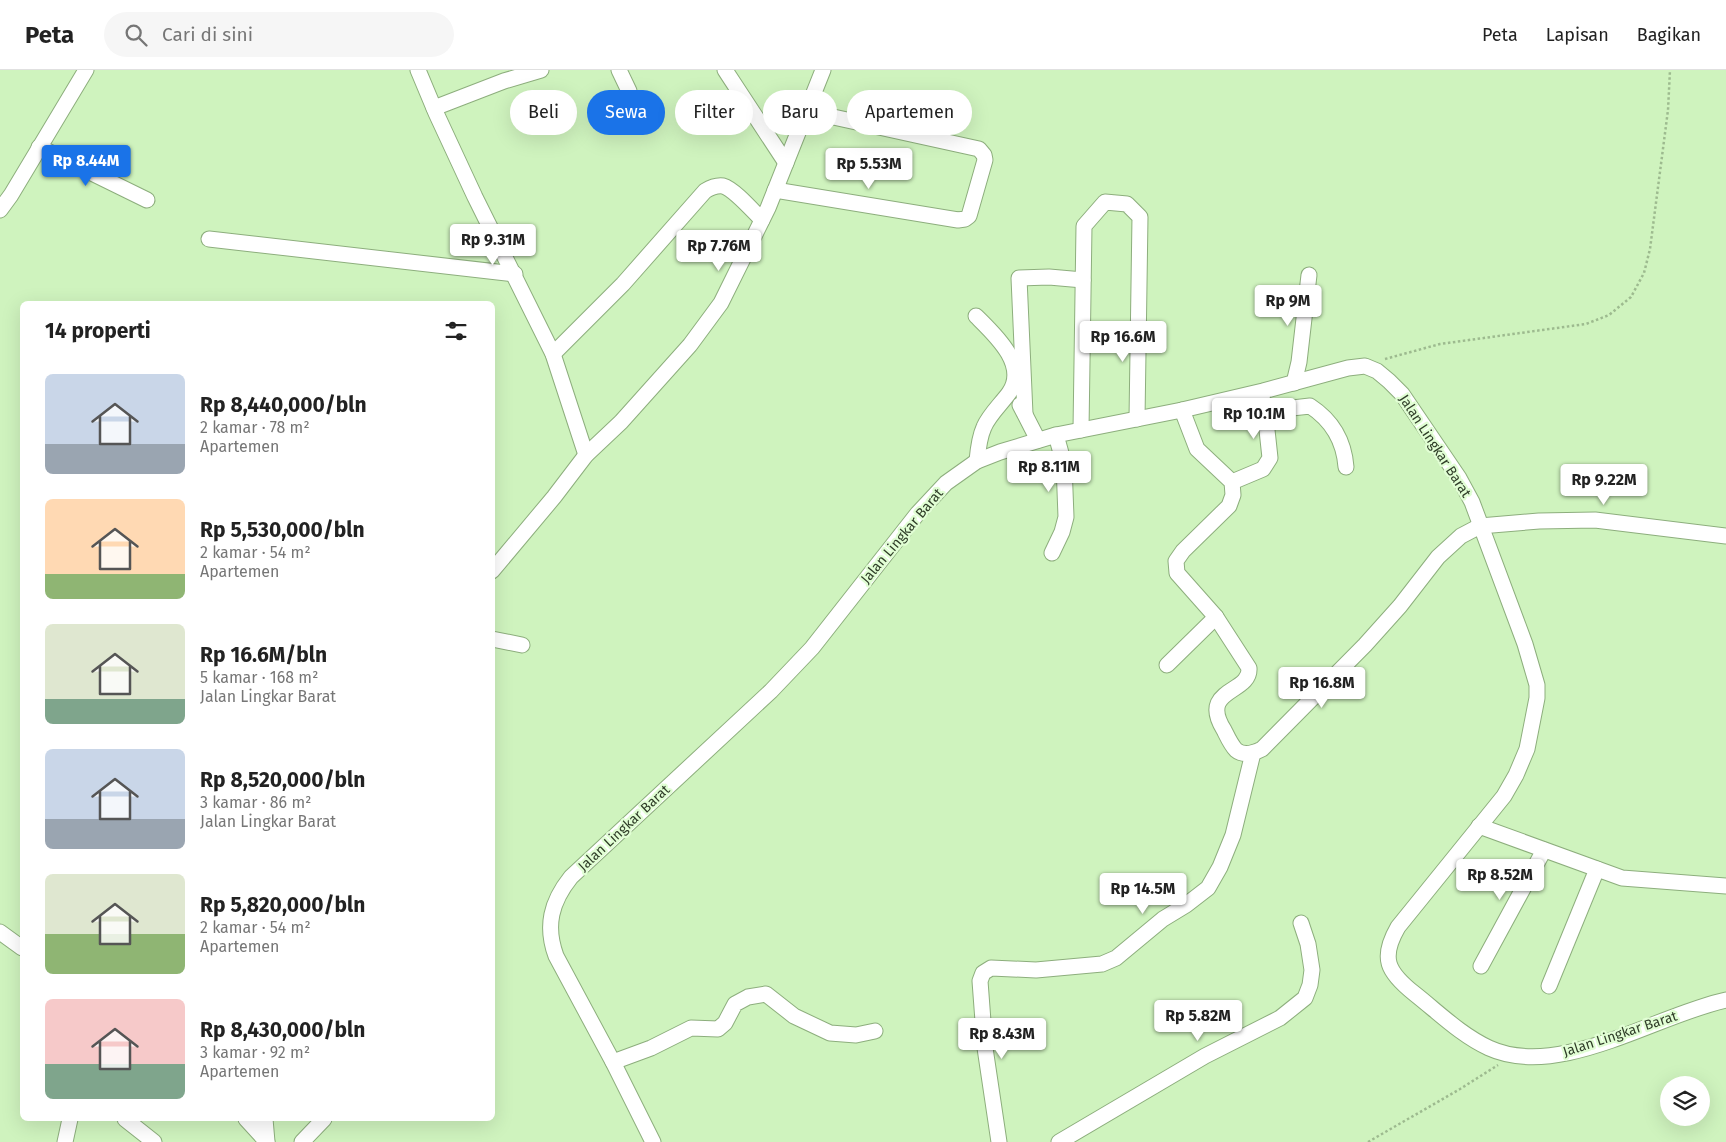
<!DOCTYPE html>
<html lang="id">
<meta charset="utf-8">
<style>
:root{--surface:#fff;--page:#f6f6f6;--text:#222;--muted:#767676;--line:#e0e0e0;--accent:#1a73e8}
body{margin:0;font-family:"Fira Sans",sans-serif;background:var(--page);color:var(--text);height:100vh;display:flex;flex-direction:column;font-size:19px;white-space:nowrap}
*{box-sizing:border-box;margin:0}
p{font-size:16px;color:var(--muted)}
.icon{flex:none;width:28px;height:28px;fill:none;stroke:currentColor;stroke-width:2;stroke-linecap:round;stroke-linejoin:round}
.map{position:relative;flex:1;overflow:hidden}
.side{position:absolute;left:20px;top:231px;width:475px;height:820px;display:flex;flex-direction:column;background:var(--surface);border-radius:8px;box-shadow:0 5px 20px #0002}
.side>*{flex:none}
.banner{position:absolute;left:510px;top:20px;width:475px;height:45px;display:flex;gap:10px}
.fabs{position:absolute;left:1660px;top:1006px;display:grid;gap:10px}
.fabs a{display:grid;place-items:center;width:50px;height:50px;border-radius:50%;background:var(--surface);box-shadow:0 5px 20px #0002;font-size:25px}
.price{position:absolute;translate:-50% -42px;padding:0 11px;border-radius:5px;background:#fff;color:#222;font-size:16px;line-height:32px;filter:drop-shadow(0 1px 2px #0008)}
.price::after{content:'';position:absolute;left:50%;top:30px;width:15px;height:11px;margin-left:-8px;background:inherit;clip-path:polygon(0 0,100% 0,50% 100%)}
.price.current{background:var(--accent);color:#fff}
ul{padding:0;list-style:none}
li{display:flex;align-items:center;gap:15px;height:125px;padding:0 25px}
li span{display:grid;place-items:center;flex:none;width:140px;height:100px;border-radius:8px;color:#555}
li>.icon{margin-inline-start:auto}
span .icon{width:60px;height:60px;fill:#fffc;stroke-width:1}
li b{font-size:21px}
h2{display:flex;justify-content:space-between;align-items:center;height:60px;padding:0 25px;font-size:21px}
.pill{padding:0 18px;border-radius:22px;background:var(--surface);box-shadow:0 5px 20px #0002;font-size:18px;line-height:45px}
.pill.current{background:var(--accent);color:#fff}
header{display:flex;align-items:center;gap:30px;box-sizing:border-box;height:70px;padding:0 25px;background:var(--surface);border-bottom:1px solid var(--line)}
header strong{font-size:24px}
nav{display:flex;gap:28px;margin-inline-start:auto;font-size:18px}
.search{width:350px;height:45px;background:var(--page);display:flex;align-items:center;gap:12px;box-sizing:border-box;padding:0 18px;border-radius:28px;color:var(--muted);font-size:19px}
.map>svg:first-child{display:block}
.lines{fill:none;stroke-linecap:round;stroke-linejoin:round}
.minor-casing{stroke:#8dae7d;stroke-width:17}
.path{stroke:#9dba8f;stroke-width:2.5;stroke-dasharray:2.5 2.5;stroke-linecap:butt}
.minor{stroke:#fff;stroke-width:15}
.labels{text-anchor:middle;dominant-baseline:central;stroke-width:4.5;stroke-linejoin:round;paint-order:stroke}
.street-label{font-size:14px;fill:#303e29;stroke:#e1fed4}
</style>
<header>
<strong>Peta</strong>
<div class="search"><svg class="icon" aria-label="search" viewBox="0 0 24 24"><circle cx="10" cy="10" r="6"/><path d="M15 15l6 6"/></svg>Cari di sini</div>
<nav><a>Peta</a><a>Lapisan</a><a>Bagikan</a></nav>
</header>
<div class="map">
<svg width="1726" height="1072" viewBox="0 0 1726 1072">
<rect width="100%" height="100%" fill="#cff3be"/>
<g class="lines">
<g class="minor-casing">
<g id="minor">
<path d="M418,0l18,43 39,84 78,157 33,101"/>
<path d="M619,0l10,21"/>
<path d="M725,0l61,93"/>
<path d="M434,38l70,-27 37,-11"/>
<path d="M39,77l108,53"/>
<path d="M775,120l183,30 7,-1 4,-3 16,-56 -1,-5 -5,-6 -173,-38"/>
<path d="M0,140l11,-15 75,-125"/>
<path d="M209,169l306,35"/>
<path d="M976,246c18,18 53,49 33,77 -8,11 -20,22 -25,34 -5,11 -6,23 -7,34"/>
<path d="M553,284l70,-70 82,-93c5,-3 11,-6 18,-5 11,3 30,25 39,34"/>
<path d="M1294,313l5,-21 10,-87"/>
<path d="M1020,335l18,35"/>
<path d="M1182,340l15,39 35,33 1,13 -4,11 -46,45 -7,10 1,12 39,44 33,51c2,26 -51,20 -25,62 3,6 7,15 12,20 7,6 18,3 26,-1l103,-104 35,-39 38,-49 23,-21 19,-10 59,-5 56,-1 131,16"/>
<path d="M1266,341l44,-5c23,15 34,35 36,61"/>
<path d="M1025,344l-6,-136 30,-1 34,3"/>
<path d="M1081,360l3,-204 21,-24 22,2 13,13 -3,202"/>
<path d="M1232,412l31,-13 7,-11 -6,-56"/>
<path d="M1052,483l10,-21 4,-15 -2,-53 -8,-29"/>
<path d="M492,501l62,-74 32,-42 35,-33 69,-77 31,-42 47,-95 55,-138"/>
<path d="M492,569l30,6"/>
<path d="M1167,595l49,-48"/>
<path d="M1479,756l143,52 104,8"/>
<path d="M0,862l22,16"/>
<path d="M1481,896l63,-116"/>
<path d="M1549,916l48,-117"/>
<path d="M613,992l38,-14 40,-20 27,1 7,-6 10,-19 13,-7 18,-3 28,22 36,17 26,2 19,-4"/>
<path d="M125,1049l29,23"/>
<path d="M246,1049l21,23"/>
<path d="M265,1049l2,23"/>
<path d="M65,1072l5,-23"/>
<path d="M302,1072l22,-23"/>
<path d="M653,1072l-40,-80 -57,-106c-11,-30 -5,-54 15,-79l200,-186 41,-43 106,-135 28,-30 31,-22 23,-9 56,-17 126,-25 81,-19 85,-23 17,-2 12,5 12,10 13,13 57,84 13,24 53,142 12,41v13l-10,51 -11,26 -12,21 -106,131c-18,31 -11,45 17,67 24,19 46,41 74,54 70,32 167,-33 237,-48"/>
<path d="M999,1072l-14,-94 -5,-67 3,-8 8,-5 45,2 66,-6 14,-6 47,-39 23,-14 22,-17 12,-21 13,-32 20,-82"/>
<path d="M1059,1072l146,-86 75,-38 25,-20 5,-13 2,-15 -4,-26 -7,-21"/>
</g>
</g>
<g class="path">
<path d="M1385,289l55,-15 146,-20 23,-9 22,-18 13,-24 6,-24 18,-139 2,-40"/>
<path d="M1368,1072l92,-53 38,-24"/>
</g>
<use href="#minor" class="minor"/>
</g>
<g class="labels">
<g class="street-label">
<text transform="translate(1435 376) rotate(57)">Jalan Lingkar Barat</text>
<text transform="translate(902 466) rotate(-50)">Jalan Lingkar Barat</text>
<text transform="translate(624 758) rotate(-43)">Jalan Lingkar Barat</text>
<text transform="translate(1620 964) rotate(-18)">Jalan Lingkar Barat</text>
</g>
</g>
</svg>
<div class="fabs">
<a><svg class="icon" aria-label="layers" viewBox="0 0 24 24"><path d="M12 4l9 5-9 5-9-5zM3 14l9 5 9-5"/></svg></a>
</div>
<b class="price current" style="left:86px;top:117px">Rp 8.44M</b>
<b class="price" style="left:869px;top:120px">Rp 5.53M</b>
<b class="price" style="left:493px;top:196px">Rp 9.31M</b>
<b class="price" style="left:719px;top:202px">Rp 7.76M</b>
<b class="price" style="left:1288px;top:257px">Rp 9M</b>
<b class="price" style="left:1123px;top:293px">Rp 16.6M</b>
<b class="price" style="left:1254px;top:370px">Rp 10.1M</b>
<b class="price" style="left:1049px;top:423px">Rp 8.11M</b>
<b class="price" style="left:1604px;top:436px">Rp 9.22M</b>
<b class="price" style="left:1322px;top:639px">Rp 16.8M</b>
<b class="price" style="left:1500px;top:831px">Rp 8.52M</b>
<b class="price" style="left:1143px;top:845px">Rp 14.5M</b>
<b class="price" style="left:1198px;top:972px">Rp 5.82M</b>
<b class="price" style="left:1002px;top:990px">Rp 8.43M</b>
<div class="banner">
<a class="pill">Beli</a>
<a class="pill current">Sewa</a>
<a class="pill">Filter</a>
<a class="pill">Baru</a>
<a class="pill">Apartemen</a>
</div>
<section class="side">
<h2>14 properti<svg class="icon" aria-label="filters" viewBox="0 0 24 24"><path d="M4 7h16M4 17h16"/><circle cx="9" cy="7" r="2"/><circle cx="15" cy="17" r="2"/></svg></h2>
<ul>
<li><span style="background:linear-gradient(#c9d6e8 70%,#9aa5b1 0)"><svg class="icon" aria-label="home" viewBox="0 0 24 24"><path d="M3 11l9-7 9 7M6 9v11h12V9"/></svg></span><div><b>Rp 8,440,000/bln</b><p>2 kamar · 78 m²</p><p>Apartemen</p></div></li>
<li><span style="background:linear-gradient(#ffd9b3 75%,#8fb573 0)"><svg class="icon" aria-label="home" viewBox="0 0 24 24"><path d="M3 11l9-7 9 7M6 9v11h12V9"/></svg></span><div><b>Rp 5,530,000/bln</b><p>2 kamar · 54 m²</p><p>Apartemen</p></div></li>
<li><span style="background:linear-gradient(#dfe7d0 75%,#7fa58c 0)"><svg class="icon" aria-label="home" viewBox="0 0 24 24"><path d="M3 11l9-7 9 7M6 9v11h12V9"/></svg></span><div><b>Rp 16.6M/bln</b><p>5 kamar · 168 m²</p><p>Jalan Lingkar Barat</p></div></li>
<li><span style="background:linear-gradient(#c9d6e8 70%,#9aa5b1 0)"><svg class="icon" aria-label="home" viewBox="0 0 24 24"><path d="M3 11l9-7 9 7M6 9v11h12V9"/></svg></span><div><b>Rp 8,520,000/bln</b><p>3 kamar · 86 m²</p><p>Jalan Lingkar Barat</p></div></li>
<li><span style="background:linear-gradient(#dfe7d0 60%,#8fb573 0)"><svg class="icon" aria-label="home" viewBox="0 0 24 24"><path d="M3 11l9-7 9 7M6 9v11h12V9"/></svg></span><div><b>Rp 5,820,000/bln</b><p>2 kamar · 54 m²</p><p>Apartemen</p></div></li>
<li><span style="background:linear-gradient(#f6c9c9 65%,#7fa58c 0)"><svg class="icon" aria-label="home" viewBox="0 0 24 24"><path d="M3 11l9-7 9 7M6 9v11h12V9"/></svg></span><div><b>Rp 8,430,000/bln</b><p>3 kamar · 92 m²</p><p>Apartemen</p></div></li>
</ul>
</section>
</div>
